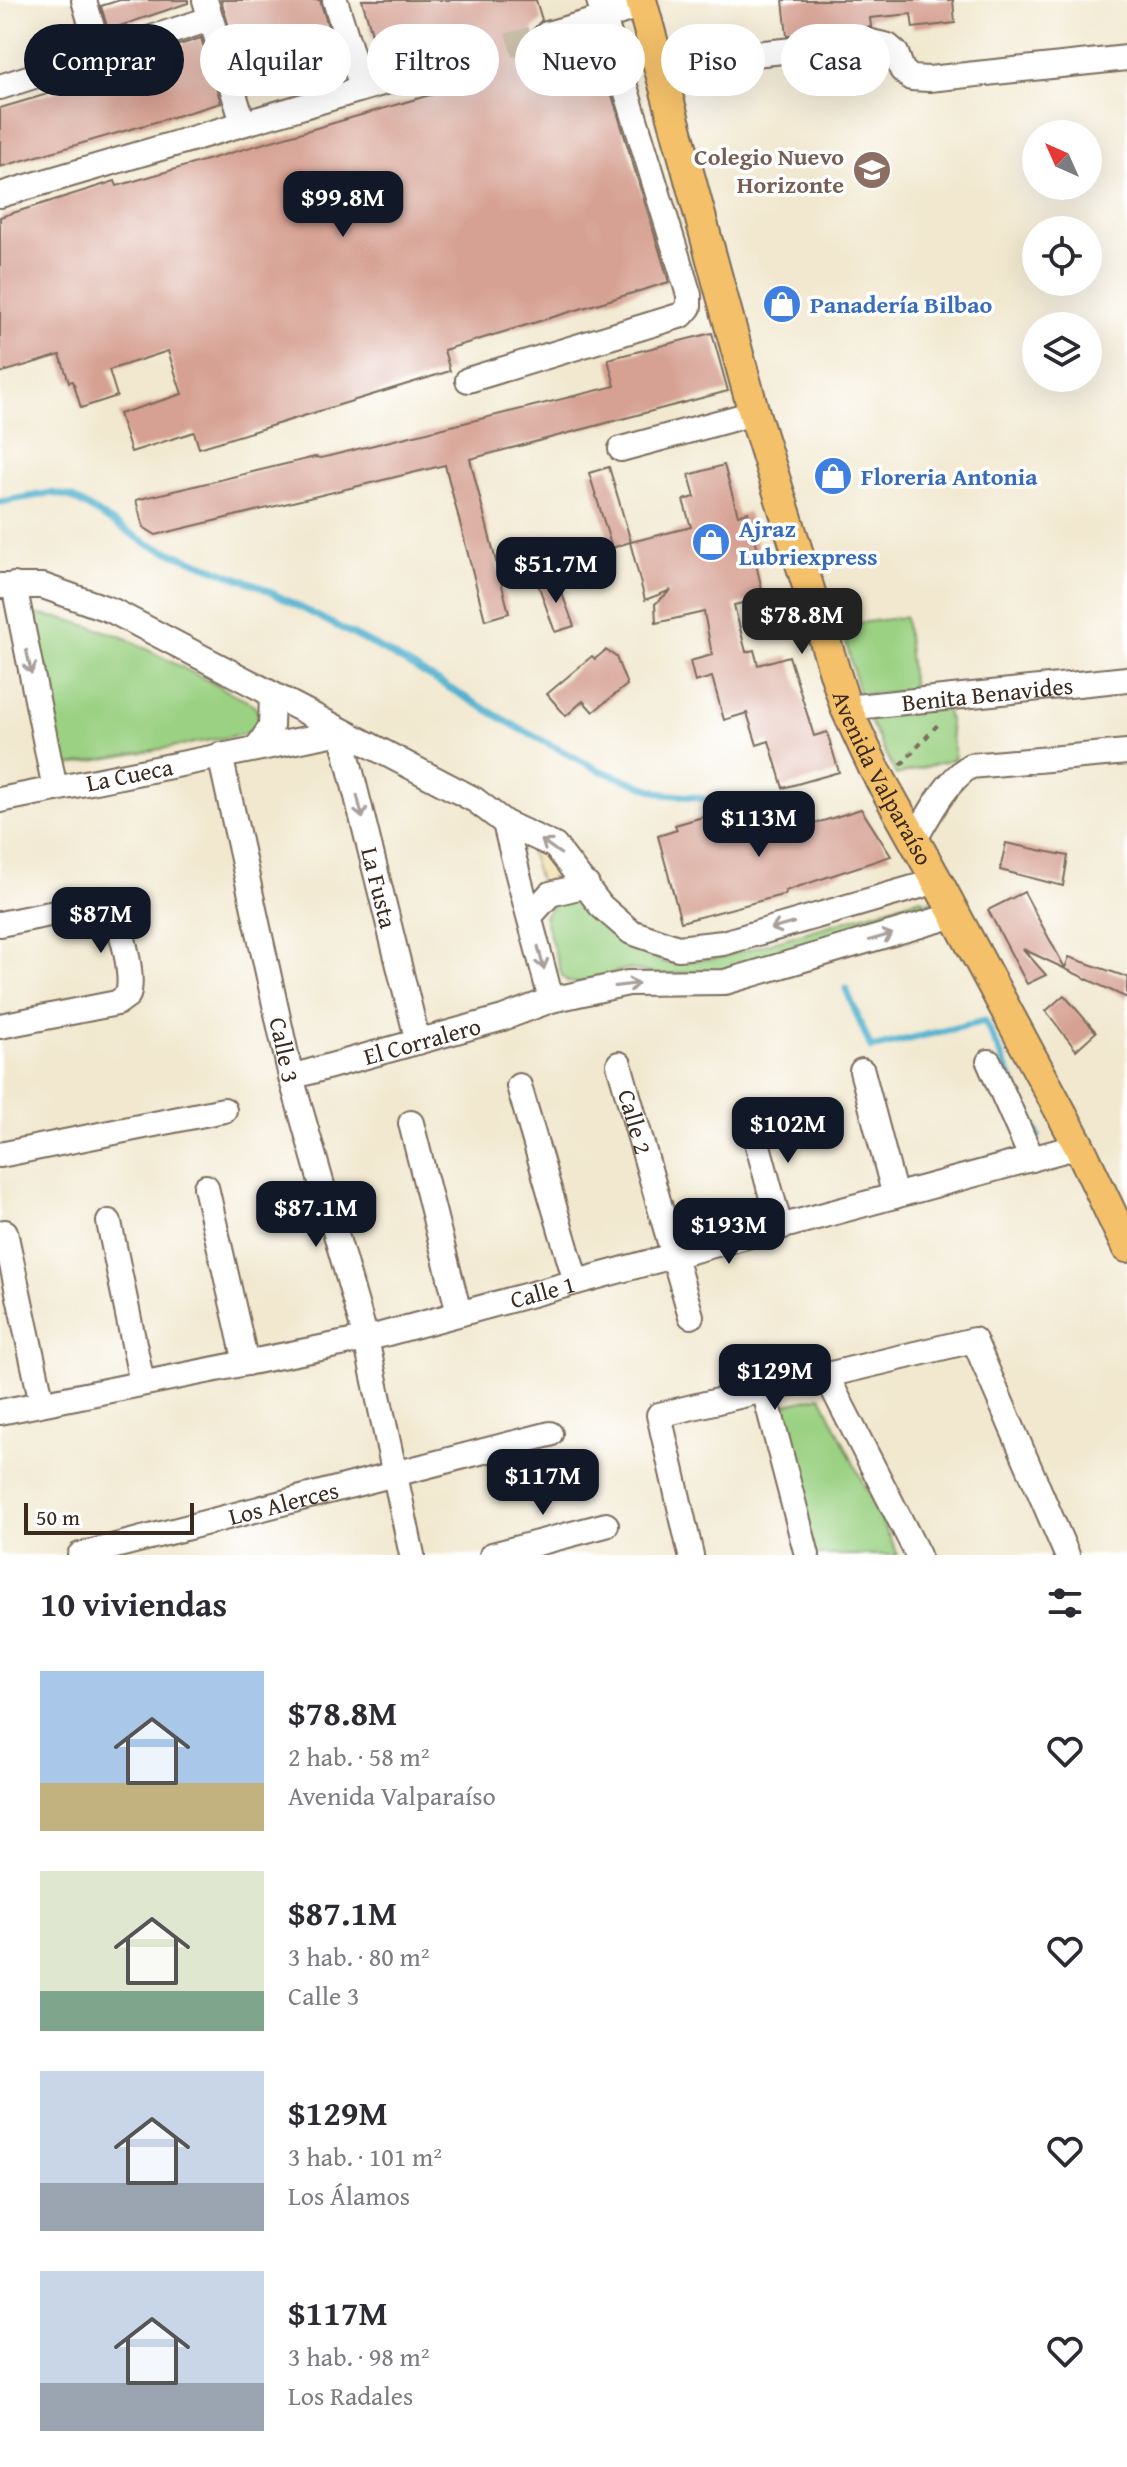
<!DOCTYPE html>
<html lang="es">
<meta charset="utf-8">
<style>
:root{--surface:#fff;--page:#f7f7f7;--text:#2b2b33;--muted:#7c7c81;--accent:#111827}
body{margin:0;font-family:"Gentium Book Plus",serif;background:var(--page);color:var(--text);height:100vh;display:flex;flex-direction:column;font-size:30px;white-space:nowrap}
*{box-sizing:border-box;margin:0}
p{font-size:26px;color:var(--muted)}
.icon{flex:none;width:44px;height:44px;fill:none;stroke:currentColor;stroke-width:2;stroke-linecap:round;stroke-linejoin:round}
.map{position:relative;height:1555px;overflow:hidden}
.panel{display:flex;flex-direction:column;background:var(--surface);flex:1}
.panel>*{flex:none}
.hud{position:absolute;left:24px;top:24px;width:1080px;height:72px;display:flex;gap:16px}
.needle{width:52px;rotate:315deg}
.tools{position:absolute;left:1022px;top:120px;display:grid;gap:16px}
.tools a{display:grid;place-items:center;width:80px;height:80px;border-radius:50%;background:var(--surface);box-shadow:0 8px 32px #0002;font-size:40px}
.scale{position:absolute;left:24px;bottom:20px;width:170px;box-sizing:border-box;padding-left:8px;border:4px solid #3b2a1e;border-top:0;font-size:22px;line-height:28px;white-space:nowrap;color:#3b2a1e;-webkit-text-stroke:6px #fff;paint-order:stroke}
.price{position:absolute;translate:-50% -68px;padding:0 18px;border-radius:16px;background:var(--accent);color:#fff;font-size:26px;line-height:52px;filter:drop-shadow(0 2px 4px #0008)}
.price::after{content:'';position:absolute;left:50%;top:48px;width:24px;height:18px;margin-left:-12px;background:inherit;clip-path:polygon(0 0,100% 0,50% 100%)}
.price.active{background:#222;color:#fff}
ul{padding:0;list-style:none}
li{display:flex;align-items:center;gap:24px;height:200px;padding:0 40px}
li span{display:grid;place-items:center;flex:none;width:224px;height:160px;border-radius:0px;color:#555}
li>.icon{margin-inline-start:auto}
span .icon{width:96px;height:96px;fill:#fffc;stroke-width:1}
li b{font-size:34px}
h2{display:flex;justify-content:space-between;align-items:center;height:96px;padding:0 40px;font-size:34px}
.chip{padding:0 28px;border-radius:36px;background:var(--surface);box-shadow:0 8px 32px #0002;font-size:28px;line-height:72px}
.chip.active{background:var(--accent);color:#fff}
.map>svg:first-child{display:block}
.green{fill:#9bd183;stroke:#6b7e50;stroke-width:2}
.sand{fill:#eeda9e;stroke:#94825e;stroke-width:2}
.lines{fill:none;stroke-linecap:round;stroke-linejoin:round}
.stream{stroke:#4dafcc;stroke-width:7}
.building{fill:#d6a092}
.minor-tunnel{stroke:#cdc2ac;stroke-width:24;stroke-dasharray:24 12;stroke-linecap:butt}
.minor-casing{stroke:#7b6c5c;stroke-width:28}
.major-casing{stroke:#7b6c5c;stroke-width:34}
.path{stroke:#7b6c5c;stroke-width:4;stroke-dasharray:6 6;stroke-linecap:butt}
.minor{stroke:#fff;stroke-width:24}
.major{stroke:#f4c16a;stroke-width:30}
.oneway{stroke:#a79f9a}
.labels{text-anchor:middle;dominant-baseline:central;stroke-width:7;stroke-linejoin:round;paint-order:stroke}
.education-label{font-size:24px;font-weight:bold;fill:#785e54;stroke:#fff;text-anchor:end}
.shop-label{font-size:24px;font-weight:bold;fill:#366cbe;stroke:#fff;text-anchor:start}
.street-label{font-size:24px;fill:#3b2a1e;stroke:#fff}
</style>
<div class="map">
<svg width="1127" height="1555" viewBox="0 0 1127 1555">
<rect width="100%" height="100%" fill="#fff"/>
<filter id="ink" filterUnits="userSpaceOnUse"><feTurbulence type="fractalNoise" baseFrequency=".0125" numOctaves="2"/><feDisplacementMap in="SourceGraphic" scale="16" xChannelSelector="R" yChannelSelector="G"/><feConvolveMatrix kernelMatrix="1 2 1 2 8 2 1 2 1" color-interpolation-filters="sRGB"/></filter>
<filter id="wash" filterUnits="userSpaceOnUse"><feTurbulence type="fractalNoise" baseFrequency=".006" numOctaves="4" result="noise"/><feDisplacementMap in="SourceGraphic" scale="32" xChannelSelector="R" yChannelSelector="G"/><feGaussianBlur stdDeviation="1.8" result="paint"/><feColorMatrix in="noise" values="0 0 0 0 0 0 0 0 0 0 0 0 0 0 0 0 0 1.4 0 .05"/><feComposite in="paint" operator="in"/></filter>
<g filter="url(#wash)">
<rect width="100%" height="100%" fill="#f1e8cf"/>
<g class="green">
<path d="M27,613l38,6 56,17 130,67 7,8 5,11 -7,10 -197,35z"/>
<path d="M905,617l8,74 -54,3 -17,-69z"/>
<path d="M947,709l8,50 -59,16 -28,-58z"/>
<path d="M577,893l28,37 23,17 38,16 53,-5 203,-60 1,4 7,-2 5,8 -212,62 -62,5 -34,-6 -49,14 -10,-1 -6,-6 -18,-60 12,-15z"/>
<path d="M821,1396l77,159h-84l-40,-148z"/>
</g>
<path class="sand" d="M527,840l18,8 21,23 -26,13z"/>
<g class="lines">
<g class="stream">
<path d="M0,502l51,-9 20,4 77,47 109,41 128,66 137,79 77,40 65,24 30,3 42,10 3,6"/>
<path d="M846,989l25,59 114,-27 53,115"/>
</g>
</g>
<g id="blocks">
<g class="building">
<path d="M120,0h68v3l-80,27 -7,-24z"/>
<path d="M221,0h99l8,27 -91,27z"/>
<path d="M362,0h174l6,20 -9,10v9l10,9h8l3,11 43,-13 72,236 -225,68 6,21 -251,77 -5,-16 -63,20 -12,-38 63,-20 -14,-43 -59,19 8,26 -36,12 -8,-27 -4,1 -9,-27 -60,18v-156l115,-36 2,5 330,-96 -3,-10 7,-4 4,-13 -5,-8 -7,-4 -7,1 -3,-11 -54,16z"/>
<path d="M783,0h170l2,23 -42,5 -2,-14 -41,4 1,9 -84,9z"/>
<path d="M201,38l20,65 -221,64v-59l119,-35 -2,-8z"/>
<path d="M712,333l16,58 -258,68 39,154 -24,7 -40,-155 -289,70 -13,-8 -7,-27 179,-43 6,1 294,-72 -7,-27z"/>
<path d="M724,465l14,50 10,-3 10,38 -5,1 11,47 -30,7 12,47 8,-2 4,15 31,-9 25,80 13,-4 12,40 -56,16 -14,-47 -12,4 -10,-32 -23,7 -12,-43 -17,5 -5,-21 22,-6 -8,-43 -48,11 -1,-19 16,-14 -26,10 -15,-58 -18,6 -23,-75 20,-6 22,75 60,-15 -8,-27 12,-3 -6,-22z"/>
<path d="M556,577l18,49 -19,6 -17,-48z"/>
<path d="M606,650l10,7 11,28 -34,27 -10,-11 -17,15 -19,-22 45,-38 3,3z"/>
<path d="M741,806l7,25 14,-3 4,11 95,-30 30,47 -106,35 1,3 -105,28 -23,-86 19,-6 -2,-5z"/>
<path d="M1006,843l62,13 -5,30 -63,-16z"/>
<path d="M1024,892l41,76 4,-11 58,20v21l-104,-49 23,26 -19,9 -39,-74z"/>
<path d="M1064,995l32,37 -20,18 -30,-39z"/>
</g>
</g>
</g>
<g filter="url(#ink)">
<use href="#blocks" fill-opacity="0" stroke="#7b6c5c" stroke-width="2"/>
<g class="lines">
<path class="minor-tunnel" d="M440,66l107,-32"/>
<g class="minor-casing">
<g id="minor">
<path d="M84,0l16,55"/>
<path d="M205,0l38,123"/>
<path d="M335,0l27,88"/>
<path d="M599,0l5,18 39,-14"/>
<path d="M662,74l43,-15 166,-17 17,4 8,7 6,17 9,8 18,1 198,-21"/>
<path d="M0,87l210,-68"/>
<path d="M0,195l440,-129"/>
<path d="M468,380l214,-65 7,-8v-12l-85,-277 -57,16"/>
<path d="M621,449l133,-36"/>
<path d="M14,585l41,204"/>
<path d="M0,586h43l70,25 362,189 30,23 50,23 46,60 30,26 47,16 45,-5 214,-62"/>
<path id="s1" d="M846,708l281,-29"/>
<path d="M257,748l14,-21 1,-32"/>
<path id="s2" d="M220,755l71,322 75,262 46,216"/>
<path id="s3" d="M0,800l341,-68 77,310"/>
<path d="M505,823c14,59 31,117 46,177"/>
<path d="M915,839c15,-26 30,-56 55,-73l157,-14"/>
<path d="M530,916l20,-22 37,-9"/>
<path d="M0,924l94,-19 14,2c14,14 26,69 20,88l-11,8 -117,23"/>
<path d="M989,1062l43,97"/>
<path id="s4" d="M619,1064l72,252"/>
<path d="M862,1071l33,125"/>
<path id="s5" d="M291,1077l212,-59 48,-18 77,-17 97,-1 230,-67"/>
<path d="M519,1086l57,196"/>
<path d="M750,1116l30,111"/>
<path d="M411,1123l48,190"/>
<path d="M0,1155l224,-45"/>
<path d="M206,1187l40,176"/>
<path d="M109,1222l33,161"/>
<path d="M5,1232l37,171"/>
<path d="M826,1375l92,180"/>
<path d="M764,1390l43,165"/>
<path id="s6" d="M0,1412l366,-73 713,-193"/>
<path id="s7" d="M80,1555l470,-121"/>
<path d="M492,1555l114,-30"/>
<path d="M691,1555l-32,-140 315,-75 93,215"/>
</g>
</g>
<g class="major-casing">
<g id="major">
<path id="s8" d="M641,0l113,413 92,295 28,60 63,113 142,265 48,101"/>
</g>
</g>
<path class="path" d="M901,765l40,-44"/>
<use href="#minor" class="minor"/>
<use href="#major" class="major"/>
</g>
<defs><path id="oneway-shaft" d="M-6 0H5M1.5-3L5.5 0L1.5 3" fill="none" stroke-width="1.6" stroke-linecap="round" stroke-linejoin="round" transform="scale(2)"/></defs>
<g class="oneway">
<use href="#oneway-shaft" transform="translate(29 662) rotate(78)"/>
<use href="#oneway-shaft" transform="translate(360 807) rotate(76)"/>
<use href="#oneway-shaft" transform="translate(551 847) rotate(-144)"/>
<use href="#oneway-shaft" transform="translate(782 926) rotate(164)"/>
<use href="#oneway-shaft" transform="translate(881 937) rotate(-16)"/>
<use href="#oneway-shaft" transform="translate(541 958) rotate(76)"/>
<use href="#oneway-shaft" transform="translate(627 985) rotate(-7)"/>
</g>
</g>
<defs>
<g id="school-disc" transform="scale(2)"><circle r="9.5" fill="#8d6e63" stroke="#fff"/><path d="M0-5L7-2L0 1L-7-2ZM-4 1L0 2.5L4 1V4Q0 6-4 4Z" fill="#fff"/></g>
<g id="shop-disc" transform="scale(2)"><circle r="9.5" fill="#3f7fe0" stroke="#fff"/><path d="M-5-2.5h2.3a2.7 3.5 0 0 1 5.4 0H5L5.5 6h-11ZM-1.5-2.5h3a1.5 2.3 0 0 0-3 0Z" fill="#fff"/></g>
</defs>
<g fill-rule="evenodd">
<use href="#school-disc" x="872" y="170"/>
<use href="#shop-disc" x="782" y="304"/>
<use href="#shop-disc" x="833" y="476"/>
<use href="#shop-disc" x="711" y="542"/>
</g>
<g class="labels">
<g class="education-label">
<text x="844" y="156">Colegio Nuevo<tspan x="844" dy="28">Horizonte</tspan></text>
</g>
<g class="shop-label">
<text x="810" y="304">Panadería Bilbao</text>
<text x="861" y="476">Floreria Antonia</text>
<text x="739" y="528">Ajraz<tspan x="739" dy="28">Lubriexpress</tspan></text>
</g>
<g class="street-label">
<text stroke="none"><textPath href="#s1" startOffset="142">Benita Benavides</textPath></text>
<text stroke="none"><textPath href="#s3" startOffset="132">La Cueca</textPath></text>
<text stroke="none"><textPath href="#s8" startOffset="816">Avenida Valparaíso</textPath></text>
<text stroke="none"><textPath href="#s3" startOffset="508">La Fusta</textPath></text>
<text stroke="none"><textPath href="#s5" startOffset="136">El Corralero</textPath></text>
<text stroke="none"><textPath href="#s2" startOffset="302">Calle 3</textPath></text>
<text stroke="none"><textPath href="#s4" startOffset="60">Calle 2</textPath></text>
<text stroke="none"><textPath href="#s6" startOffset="556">Calle 1</textPath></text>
<text stroke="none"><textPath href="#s7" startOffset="210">Los Alerces</textPath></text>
</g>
</g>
</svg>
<div class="tools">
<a><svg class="needle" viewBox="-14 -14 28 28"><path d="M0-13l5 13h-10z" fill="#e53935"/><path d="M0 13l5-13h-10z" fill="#7c7c81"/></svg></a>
<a><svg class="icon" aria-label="locate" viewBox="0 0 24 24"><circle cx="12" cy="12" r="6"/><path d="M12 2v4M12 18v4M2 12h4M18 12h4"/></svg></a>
<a><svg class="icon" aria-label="layers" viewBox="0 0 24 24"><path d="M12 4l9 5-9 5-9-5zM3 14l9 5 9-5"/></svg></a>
</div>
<div class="scale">50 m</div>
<b class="price" style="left:343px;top:239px">$99.8M</b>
<b class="price" style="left:556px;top:605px">$51.7M</b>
<b class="price active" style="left:802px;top:656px">$78.8M</b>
<b class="price" style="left:759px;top:859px">$113M</b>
<b class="price" style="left:101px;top:955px">$87M</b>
<b class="price" style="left:788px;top:1165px">$102M</b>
<b class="price" style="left:316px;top:1249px">$87.1M</b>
<b class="price" style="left:729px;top:1266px">$193M</b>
<b class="price" style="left:775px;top:1412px">$129M</b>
<b class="price" style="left:543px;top:1517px">$117M</b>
<div class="hud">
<a class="chip active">Comprar</a>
<a class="chip">Alquilar</a>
<a class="chip">Filtros</a>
<a class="chip">Nuevo</a>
<a class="chip">Piso</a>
<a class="chip">Casa</a>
</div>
</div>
<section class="panel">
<h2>10 viviendas<svg class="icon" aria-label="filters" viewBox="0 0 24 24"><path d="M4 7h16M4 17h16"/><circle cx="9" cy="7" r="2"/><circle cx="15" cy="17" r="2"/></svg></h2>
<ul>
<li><span style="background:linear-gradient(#a9c7e8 70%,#c2b280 0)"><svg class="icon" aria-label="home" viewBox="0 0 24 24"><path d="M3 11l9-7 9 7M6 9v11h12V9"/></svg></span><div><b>$78.8M</b><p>2 hab. · 58 m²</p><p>Avenida Valparaíso</p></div><svg class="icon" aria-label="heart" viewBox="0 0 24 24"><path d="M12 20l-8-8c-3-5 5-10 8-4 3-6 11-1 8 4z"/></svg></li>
<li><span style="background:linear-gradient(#dfe7d0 75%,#7fa58c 0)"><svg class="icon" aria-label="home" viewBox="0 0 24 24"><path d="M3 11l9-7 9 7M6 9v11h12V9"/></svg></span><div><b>$87.1M</b><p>3 hab. · 80 m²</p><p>Calle 3</p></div><svg class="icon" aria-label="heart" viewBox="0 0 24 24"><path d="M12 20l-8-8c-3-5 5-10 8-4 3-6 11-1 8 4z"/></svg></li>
<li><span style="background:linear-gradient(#c9d6e8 70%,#9aa5b1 0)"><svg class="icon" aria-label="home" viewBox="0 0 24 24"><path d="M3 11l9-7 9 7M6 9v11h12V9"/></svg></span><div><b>$129M</b><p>3 hab. · 101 m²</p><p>Los Álamos</p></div><svg class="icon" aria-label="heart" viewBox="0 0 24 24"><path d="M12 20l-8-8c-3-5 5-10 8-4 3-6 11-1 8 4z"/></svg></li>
<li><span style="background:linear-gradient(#c9d6e8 70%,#9aa5b1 0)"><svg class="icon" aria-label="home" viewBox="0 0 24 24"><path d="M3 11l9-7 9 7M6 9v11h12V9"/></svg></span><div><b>$117M</b><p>3 hab. · 98 m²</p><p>Los Radales</p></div><svg class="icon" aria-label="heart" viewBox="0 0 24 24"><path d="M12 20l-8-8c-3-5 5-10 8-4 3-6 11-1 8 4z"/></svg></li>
</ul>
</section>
